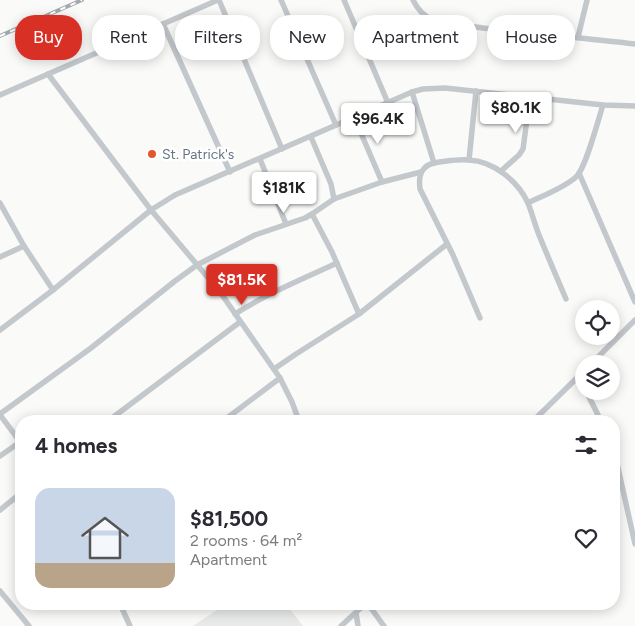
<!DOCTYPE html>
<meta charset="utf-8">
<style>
:root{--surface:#fff;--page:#f2f2f3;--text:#2b2b33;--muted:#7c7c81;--line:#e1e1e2;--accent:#d93025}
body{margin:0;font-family:Figtree,sans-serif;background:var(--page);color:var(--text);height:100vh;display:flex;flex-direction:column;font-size:19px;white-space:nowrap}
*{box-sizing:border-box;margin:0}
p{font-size:16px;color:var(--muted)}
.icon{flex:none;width:28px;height:28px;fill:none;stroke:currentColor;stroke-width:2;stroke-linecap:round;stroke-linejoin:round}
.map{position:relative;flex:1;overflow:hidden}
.panel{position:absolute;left:15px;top:415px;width:605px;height:195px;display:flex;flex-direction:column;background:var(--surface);border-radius:20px;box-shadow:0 2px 12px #0003}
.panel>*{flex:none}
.hud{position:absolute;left:15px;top:15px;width:605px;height:45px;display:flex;gap:10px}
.fabs{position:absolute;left:575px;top:300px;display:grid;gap:10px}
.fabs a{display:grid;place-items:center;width:45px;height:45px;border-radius:50%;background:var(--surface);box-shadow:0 2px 12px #0003;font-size:25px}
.price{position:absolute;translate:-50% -42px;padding:0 11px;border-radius:5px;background:#fff;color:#222;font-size:16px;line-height:32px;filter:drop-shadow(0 1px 2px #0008)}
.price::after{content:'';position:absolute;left:50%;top:30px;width:15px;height:11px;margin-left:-8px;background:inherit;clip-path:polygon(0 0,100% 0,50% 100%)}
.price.selected{background:var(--accent);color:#fff}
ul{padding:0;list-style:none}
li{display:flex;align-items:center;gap:15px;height:125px;padding:0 20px}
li+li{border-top:1px solid var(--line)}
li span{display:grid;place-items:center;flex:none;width:140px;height:100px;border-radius:15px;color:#555}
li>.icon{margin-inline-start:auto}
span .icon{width:60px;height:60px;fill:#fffc;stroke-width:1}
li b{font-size:21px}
h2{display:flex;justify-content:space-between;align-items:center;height:60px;padding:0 20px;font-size:21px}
.chip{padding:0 18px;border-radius:20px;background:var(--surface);box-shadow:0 2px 12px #0003;font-size:18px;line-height:45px}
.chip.selected{background:var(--accent);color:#fff}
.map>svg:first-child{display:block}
.built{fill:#e8e9e9}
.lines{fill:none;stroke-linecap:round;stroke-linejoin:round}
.street{stroke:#c3c8cc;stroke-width:5.5}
.rail-casing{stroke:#a2aab0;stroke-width:4}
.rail{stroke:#fff;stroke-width:2;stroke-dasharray:5.5;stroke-linecap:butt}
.poi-dot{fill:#e4572e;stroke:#fff;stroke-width:2}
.labels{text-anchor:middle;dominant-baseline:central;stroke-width:5;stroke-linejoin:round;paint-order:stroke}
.poi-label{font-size:14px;fill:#657683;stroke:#fff;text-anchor:start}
</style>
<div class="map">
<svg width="635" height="626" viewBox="0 0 635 626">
<rect width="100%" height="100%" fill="#fafaf8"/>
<path class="built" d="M226,604h60l17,22h-110z"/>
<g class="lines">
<g class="street">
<path d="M219,0l63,149"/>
<path d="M281,0l55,125"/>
<path d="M344,0l44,103"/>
<path d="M413,0c4,8 9,15 18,19 16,6 35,6 52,9 51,6 101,10 152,16"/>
<path d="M163,24l67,148"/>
<path d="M578,37l9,-37"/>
<path d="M48,74l103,136 69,82 60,86 12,24 7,19"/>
<path d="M412,92l22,71"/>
<path d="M0,95l218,-95"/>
<path d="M354,117l28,65"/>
<path d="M260,159l26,65"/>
<path d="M469,160l7,-69"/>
<path d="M501,171l18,-16 4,-6 7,-52"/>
<path d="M579,173l56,129"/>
<path d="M334,199l48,-17 39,-10"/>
<path d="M0,203l24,43 29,44"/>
<path d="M528,203c14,-7 36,-15 48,-26 10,-9 22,-57 27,-72"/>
<path d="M312,214l20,38 27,62"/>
<path d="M0,257l24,-11"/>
<path d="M235,314c33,-21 67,-35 102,-51"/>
<path d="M480,318l-27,-63 -33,-66c-2,-15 2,-25 19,-27 9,-1 20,-3 30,-2 24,1 49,21 59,43 4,10 7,22 11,32 9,22 18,43 27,64"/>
<path d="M0,330l53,-40 98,-80 24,-15 237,-103 11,-3 22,-1 158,17 32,1"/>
<path d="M591,364l44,-44"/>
<path d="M274,369l22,-15 63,-40 88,-70"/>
<path d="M579,375l5,10"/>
<path d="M586,391l15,30"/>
<path d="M0,414l91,-66 84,-67 22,-16 58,-30 50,-17 7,-4 22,-15 -3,-15 -20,-47"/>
<path d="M0,415l21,28"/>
<path d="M108,421l132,-99"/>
<path d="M223,421l57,-43"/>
<path d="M533,421l51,-50"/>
<path d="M614,450l21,94"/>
<path d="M0,456l20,-14"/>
<path d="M0,510l21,-17"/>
<path d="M0,591l29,35"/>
<path d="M120,604l10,22"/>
<path d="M368,604l16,22"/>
<path d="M356,613l2,13"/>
<path d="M341,626l24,-22"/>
</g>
<g class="rail-casing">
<path id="rail" d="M0,36l82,-36"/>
</g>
<use href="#rail" class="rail"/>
</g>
<circle class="poi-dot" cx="152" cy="154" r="5"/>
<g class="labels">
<g class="poi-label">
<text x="162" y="154">St. Patrick's</text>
</g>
</g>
</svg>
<div class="fabs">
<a><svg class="icon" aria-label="locate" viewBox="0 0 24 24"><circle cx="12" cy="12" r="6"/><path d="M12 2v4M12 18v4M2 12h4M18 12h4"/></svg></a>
<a><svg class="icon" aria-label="layers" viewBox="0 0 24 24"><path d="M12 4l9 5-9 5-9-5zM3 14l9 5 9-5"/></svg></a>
</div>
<b class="price" style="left:516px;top:134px">$80.1K</b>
<b class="price" style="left:378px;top:145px">$96.4K</b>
<b class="price" style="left:284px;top:214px">$181K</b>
<b class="price selected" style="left:242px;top:306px">$81.5K</b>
<div class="hud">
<a class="chip selected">Buy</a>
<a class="chip">Rent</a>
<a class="chip">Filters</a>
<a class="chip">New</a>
<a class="chip">Apartment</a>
<a class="chip">House</a>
</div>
<section class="panel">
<h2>4 homes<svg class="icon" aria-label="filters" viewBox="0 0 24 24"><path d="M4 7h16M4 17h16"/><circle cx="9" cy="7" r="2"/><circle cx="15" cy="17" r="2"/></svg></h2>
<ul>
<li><span style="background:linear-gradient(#c9d6e8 75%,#b9a48a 0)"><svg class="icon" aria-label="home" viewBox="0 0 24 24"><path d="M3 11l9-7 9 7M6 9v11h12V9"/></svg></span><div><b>$81,500</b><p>2 rooms · 64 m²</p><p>Apartment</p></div><svg class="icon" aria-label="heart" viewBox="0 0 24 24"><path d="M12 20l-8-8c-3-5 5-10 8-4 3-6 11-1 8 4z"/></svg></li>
</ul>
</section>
</div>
